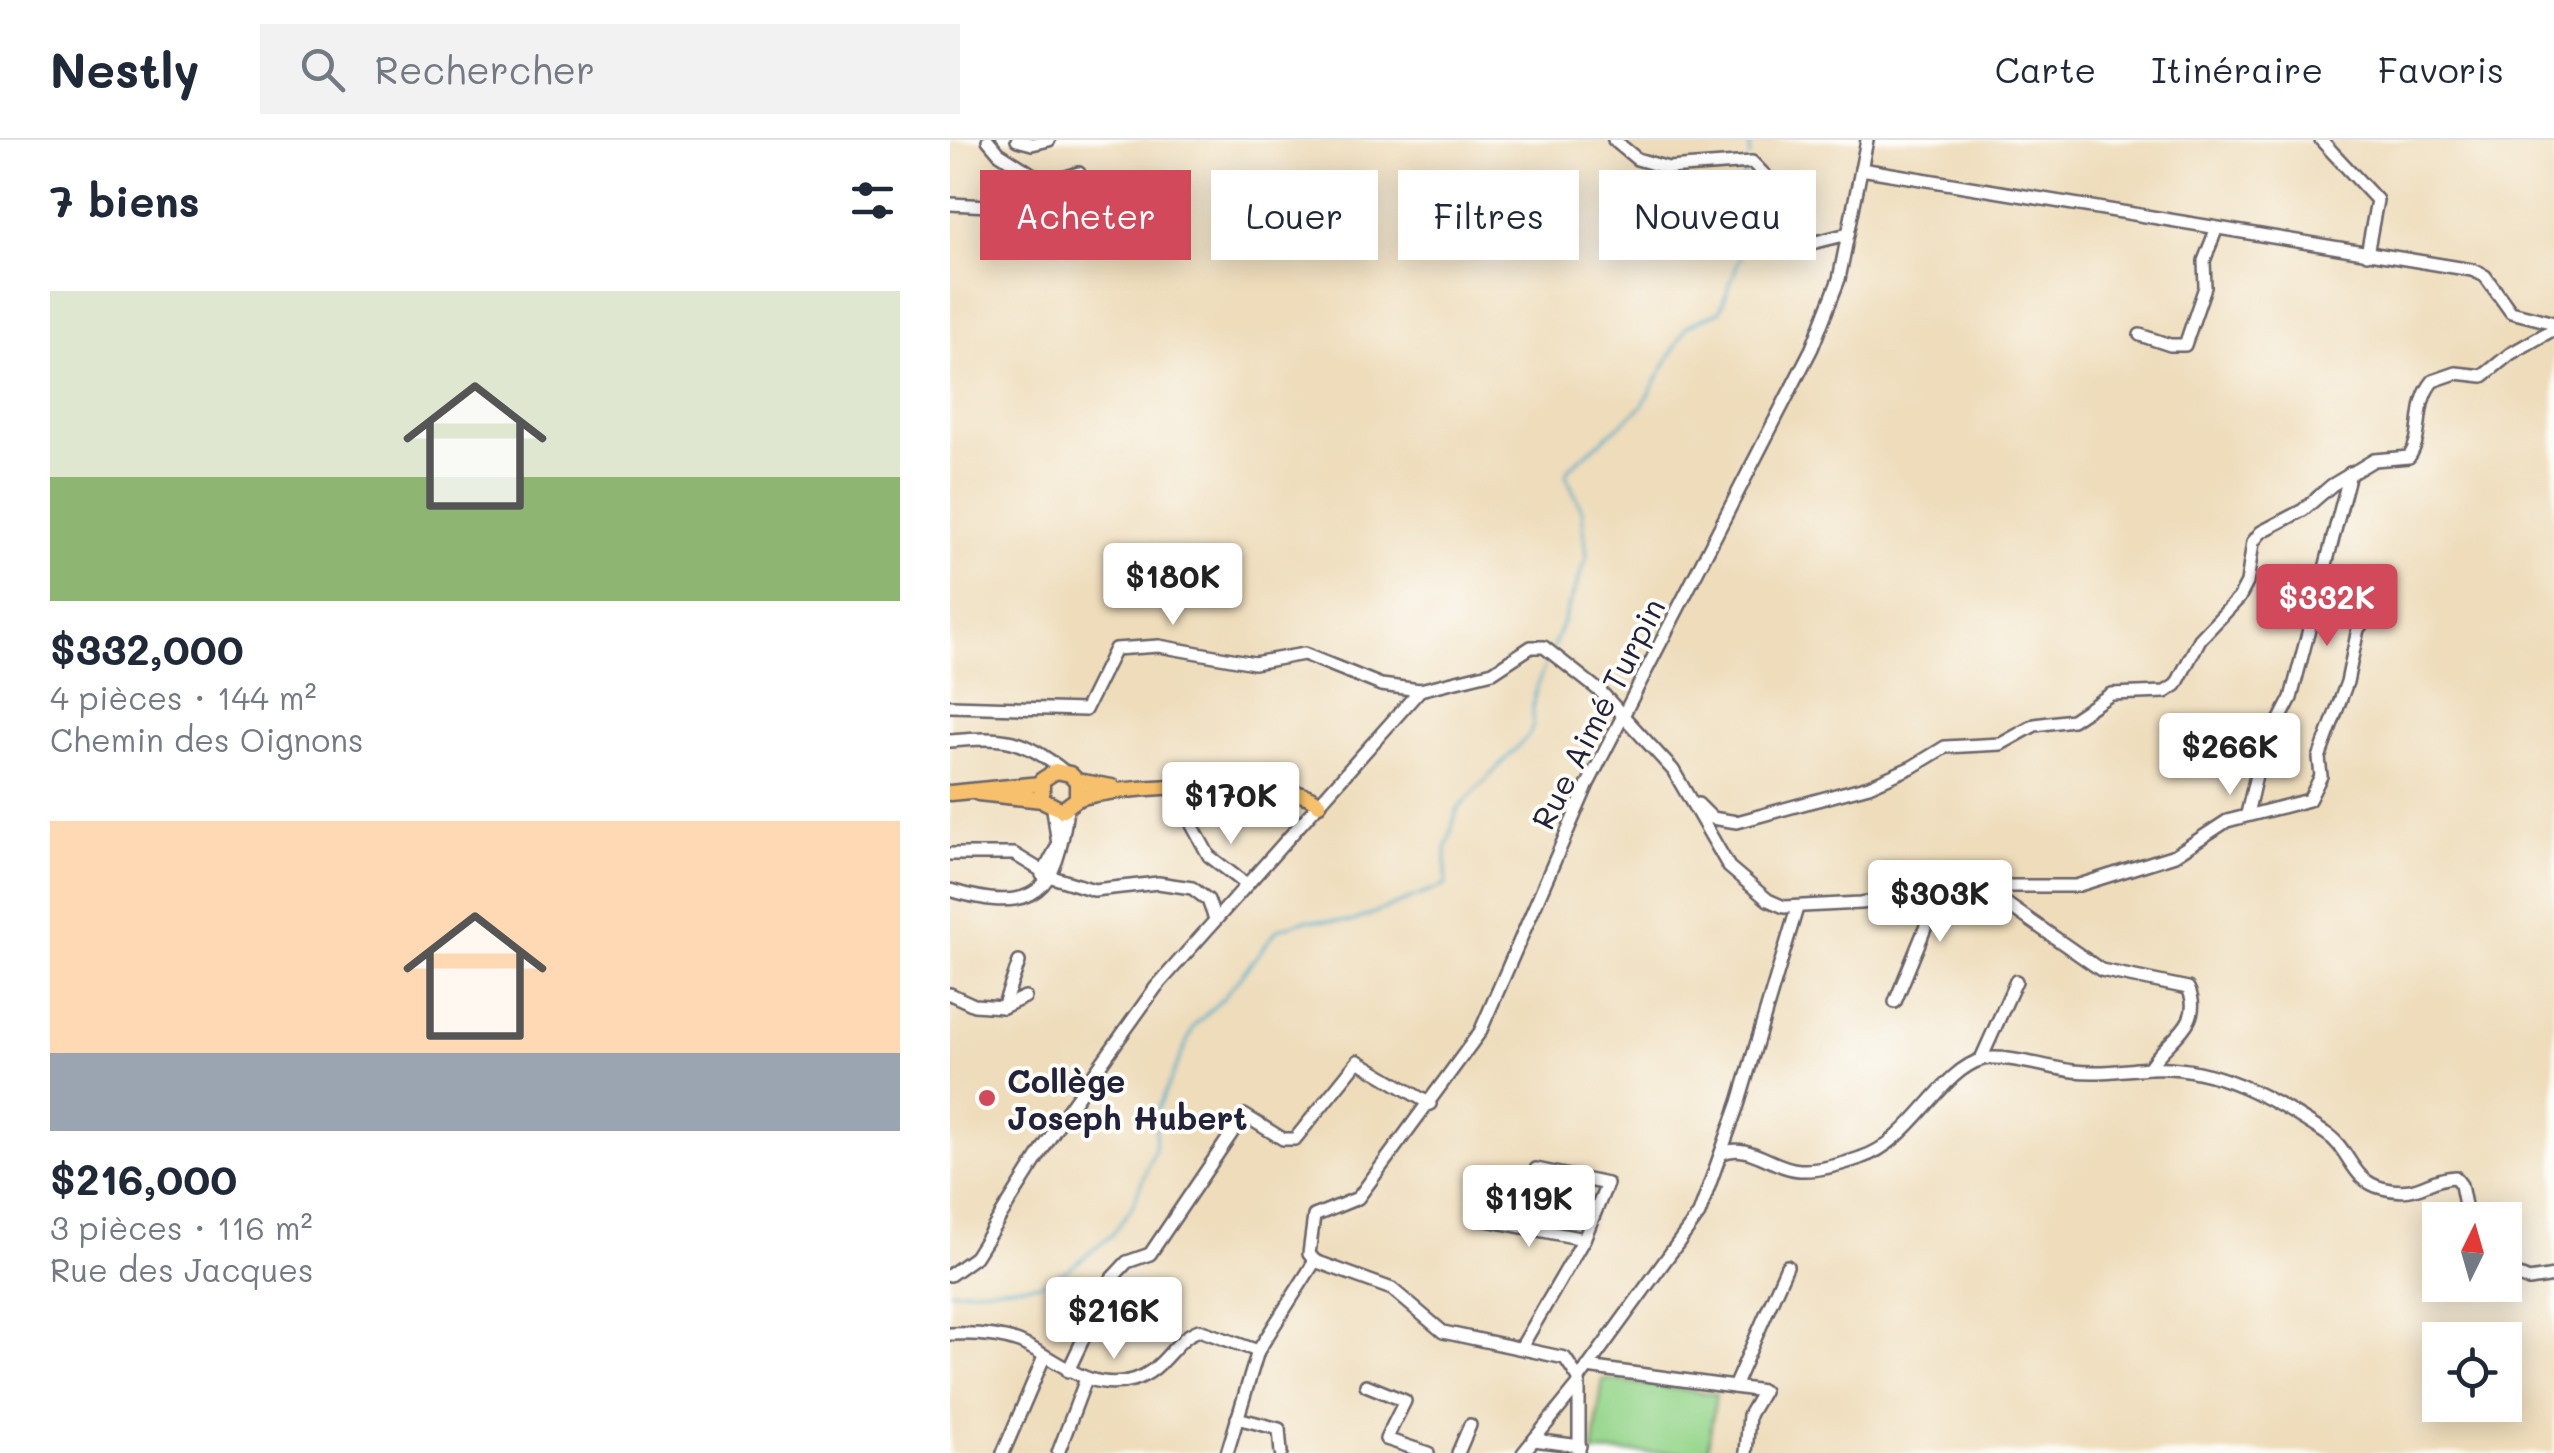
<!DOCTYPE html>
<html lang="fr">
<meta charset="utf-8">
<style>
:root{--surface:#fff;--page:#f2f2f3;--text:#1f2937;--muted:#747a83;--line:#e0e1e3;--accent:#d1495b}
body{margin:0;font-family:Mali,sans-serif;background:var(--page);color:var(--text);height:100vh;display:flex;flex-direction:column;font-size:38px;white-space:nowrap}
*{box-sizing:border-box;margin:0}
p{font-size:32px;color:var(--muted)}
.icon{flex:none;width:55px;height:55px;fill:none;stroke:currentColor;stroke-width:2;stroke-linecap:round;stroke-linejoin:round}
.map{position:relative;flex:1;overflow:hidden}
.side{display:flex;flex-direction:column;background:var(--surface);width:950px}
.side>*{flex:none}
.top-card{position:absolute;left:30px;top:30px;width:950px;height:90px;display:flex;gap:20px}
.needle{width:65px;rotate:5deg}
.buttons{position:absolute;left:1472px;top:1062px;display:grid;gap:20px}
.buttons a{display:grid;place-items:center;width:100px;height:100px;border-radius:0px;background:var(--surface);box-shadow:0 5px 25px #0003;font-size:50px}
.price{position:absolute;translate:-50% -85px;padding:0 22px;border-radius:10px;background:#fff;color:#222;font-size:32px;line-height:65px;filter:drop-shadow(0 2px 5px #0008)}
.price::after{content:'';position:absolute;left:50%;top:60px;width:30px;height:22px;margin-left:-15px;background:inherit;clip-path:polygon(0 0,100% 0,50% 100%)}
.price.on{background:var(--accent);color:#fff}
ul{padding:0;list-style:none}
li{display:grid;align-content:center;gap:20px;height:530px;padding:0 50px}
li span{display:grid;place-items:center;height:310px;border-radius:0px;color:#555}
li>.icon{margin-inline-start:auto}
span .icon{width:180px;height:180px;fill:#fffc;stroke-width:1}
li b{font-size:42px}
h2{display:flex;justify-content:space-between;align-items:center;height:120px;padding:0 50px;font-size:42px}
.pill{padding:0 35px;border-radius:0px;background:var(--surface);box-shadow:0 5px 25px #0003;font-size:35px;line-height:90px}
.pill.on{background:var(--accent);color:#fff}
header{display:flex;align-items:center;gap:60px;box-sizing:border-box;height:140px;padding:0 50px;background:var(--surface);border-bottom:2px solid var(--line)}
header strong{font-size:48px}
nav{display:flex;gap:55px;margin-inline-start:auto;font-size:35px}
.search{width:700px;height:90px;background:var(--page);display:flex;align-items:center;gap:25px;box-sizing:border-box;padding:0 35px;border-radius:0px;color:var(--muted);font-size:38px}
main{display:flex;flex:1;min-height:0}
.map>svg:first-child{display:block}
.garden{fill:#95d58b;stroke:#5c7c63;stroke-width:2.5}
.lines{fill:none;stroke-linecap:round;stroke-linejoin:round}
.stream{stroke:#4aabc9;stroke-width:2.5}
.minor-casing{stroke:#696367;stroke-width:16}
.major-casing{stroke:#696367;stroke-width:19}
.minor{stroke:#fff;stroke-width:11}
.major{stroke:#f7c06c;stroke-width:14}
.poi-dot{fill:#d1495b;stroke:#fdfcf7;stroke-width:4}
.labels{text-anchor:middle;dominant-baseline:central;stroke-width:8;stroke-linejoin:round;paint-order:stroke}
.street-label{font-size:32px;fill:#22223b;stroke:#fdfcf7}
.poi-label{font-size:32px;font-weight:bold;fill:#22223b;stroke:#fdfcf7;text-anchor:start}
</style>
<header>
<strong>Nestly</strong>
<div class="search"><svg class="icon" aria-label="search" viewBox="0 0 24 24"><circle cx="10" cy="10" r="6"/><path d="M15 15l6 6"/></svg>Rechercher</div>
<nav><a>Carte</a><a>Itinéraire</a><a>Favoris</a></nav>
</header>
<main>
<section class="side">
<h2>7 biens<svg class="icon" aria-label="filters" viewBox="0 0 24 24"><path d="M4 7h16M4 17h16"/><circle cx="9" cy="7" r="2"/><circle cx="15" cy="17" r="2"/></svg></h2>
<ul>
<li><span style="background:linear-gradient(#dfe7d0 60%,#8fb573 0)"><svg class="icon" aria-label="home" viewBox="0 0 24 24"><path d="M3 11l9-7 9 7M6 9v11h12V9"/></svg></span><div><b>$332,000</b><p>4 pièces · 144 m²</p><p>Chemin des Oignons</p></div></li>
<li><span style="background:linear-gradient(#ffd9b3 75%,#9aa5b1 0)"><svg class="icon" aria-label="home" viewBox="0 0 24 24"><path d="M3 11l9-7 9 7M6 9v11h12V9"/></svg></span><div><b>$216,000</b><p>3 pièces · 116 m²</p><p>Rue des Jacques</p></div></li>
</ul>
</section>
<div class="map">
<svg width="1604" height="1313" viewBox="0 0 1604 1313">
<rect width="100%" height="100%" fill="#fdfcf7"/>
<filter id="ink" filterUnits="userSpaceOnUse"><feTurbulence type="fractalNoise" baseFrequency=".01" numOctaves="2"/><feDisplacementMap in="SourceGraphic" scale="20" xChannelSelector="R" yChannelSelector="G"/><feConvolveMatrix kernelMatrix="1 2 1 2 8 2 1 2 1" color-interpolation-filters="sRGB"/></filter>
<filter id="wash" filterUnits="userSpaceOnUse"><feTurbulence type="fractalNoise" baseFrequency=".0048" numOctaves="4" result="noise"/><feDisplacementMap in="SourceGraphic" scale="40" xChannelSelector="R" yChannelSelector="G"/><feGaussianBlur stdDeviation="2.25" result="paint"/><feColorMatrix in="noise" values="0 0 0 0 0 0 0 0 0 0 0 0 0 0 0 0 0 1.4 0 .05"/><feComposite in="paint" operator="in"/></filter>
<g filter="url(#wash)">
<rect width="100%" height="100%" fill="#eedcba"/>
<path class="garden" d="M653,1239l113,15 -9,59 -114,-1z"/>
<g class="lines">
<g class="stream">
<path d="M799,18l2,-18"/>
<path d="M603,508l34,-91 -5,-47 -16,-35 2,-6 74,-63 45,-80 33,-15 23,-62 -6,-52 10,-31"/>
<path d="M0,1151l90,-7 30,-16 42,-33 20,-28 23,-59 2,-37 37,-85 29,-28 55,-69 29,-9 44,2 95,-37v-35l11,-40 72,-75c7,-12 3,-19 4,-32 3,-17 9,-32 17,-48"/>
</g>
</g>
</g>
<g filter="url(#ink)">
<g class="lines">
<g class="minor-casing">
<g id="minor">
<path d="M67,0l15,4 17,-4"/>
<path d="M664,0l23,19 31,9 84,-6 34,35 11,39 15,7 36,-9"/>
<path d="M1371,0l56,60 -10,54"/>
<path d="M911,29l611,101 13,6 26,36 43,11"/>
<path d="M0,64l99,5 11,-3 22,-23 -3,-10 -33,10 -47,-30 -11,-13"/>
<path d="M1190,195l30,10h15l20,-58 -1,-26 12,-31"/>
<path d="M0,566l135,4 30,-61 44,-3 95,17 50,-9 77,31 39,5 73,-18 38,-25h13l57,45 72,78 56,97 39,33 16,7 77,-4 109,-17h106l99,-31 52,-34 82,-21 12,-24 -2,-18 28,-76 11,-53 12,-15"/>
<path d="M0,601c54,-5 73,-3 115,31"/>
<path d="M748,664l14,14 25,4 132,-36 43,-19 33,-20 56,-3 34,-19 37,-5 39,-26 54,-2 11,-7 24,-46 39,-41 8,-15 6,-41 8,-10 42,-22 29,-25 42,-25 35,-3c16,-23 4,-52 24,-76l23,-8 27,3 27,-22 44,-25"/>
<path d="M1297,674l13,-56 31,-60 59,-225"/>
<path d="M242,685l17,31 38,29"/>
<path d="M0,714h64l38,23 42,13 64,-7 34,5 16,12 7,19"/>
<path d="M92,735l16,-30 -5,-36"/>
<path d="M1034,748l117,82 87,18c18,37 -23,52 -39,80"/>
<path d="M0,750c86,26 107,1 117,-81"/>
<path d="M0,854l24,11 29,2 16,-45"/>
<path d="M945,862l40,-98 26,-5 19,-10"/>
<path d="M53,867l22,-10"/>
<path d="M1031,919l35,-78"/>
<path d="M771,1014c26,-14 52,15 79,16 18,1 43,-6 60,-12 54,-17 79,-87 123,-99 20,-5 67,9 90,12 27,3 50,-1 76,-3 65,-4 123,30 176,65 26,16 25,47 57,55 38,10 44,-10 73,-11l6,8 7,35"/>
<path d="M531,1079l103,20"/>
<path d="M365,1121l-6,-7 5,-38 44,-18 122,-166 108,-248 224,-436 27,-69 28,-139"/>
<path d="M365,1121l77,28 51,43 122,26 14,21v74"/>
<path d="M1555,1130l24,10 25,-4"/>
<path d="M0,1135l25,-18 88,-140 93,-130 264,-297"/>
<path d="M0,1194c23,-1 47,0 69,8 38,16 68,51 114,38 33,-10 40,-41 66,-50l59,21"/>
<path d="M572,1206l62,-107 23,-55 -71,-15"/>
<path d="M637,1227l176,24 -14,24 -3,38"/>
<path d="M118,1231l44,-93 15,-16 23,-8 94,-139 39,24h12l63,-78 72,43"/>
<path d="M629,1239l120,-165 40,-112 58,-194"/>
<path d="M416,1245l39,16 -19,38 42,14"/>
<path d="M784,1247l53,-121"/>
<path d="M287,1278l42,11 2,24"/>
<path d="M584,1300l46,6"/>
<path d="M53,1313l41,-96"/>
<path d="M108,1313l28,-74"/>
<path d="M277,1313l31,-102 57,-90"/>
<path d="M508,1313l12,-28"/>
<path d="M573,1313l56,-69"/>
</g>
</g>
<g class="major-casing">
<g id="major">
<path d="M0,653l90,-9"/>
<path d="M28,653l64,7 20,10 15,-11v-18"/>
<path d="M127,659c35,-14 219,-22 242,5"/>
<path d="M92,660v-20l14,-9 14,3 7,7 35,6"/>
</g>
</g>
<use href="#minor" class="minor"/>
<use href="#major" class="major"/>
</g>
</g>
<circle class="poi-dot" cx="37" cy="958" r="10"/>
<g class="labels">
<g class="street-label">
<text transform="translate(647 573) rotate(-63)">Rue Aimé Turpin</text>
</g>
<g class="poi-label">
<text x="57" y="940">Collège<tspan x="57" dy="37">Joseph Hubert</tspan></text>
</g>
</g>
</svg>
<div class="buttons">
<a><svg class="needle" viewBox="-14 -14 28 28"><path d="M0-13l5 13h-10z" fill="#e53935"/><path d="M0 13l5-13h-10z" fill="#747a83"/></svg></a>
<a><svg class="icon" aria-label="locate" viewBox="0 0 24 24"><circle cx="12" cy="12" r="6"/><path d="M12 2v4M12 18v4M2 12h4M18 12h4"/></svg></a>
</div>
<b class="price" style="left:223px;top:488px">$180K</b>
<b class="price on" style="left:1377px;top:509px">$332K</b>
<b class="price" style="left:1280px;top:658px">$266K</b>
<b class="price" style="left:281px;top:707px">$170K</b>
<b class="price" style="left:990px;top:805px">$303K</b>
<b class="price" style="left:579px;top:1110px">$119K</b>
<b class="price" style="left:164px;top:1222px">$216K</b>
<div class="top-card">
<a class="pill on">Acheter</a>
<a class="pill">Louer</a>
<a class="pill">Filtres</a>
<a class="pill">Nouveau</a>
</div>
</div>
</main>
